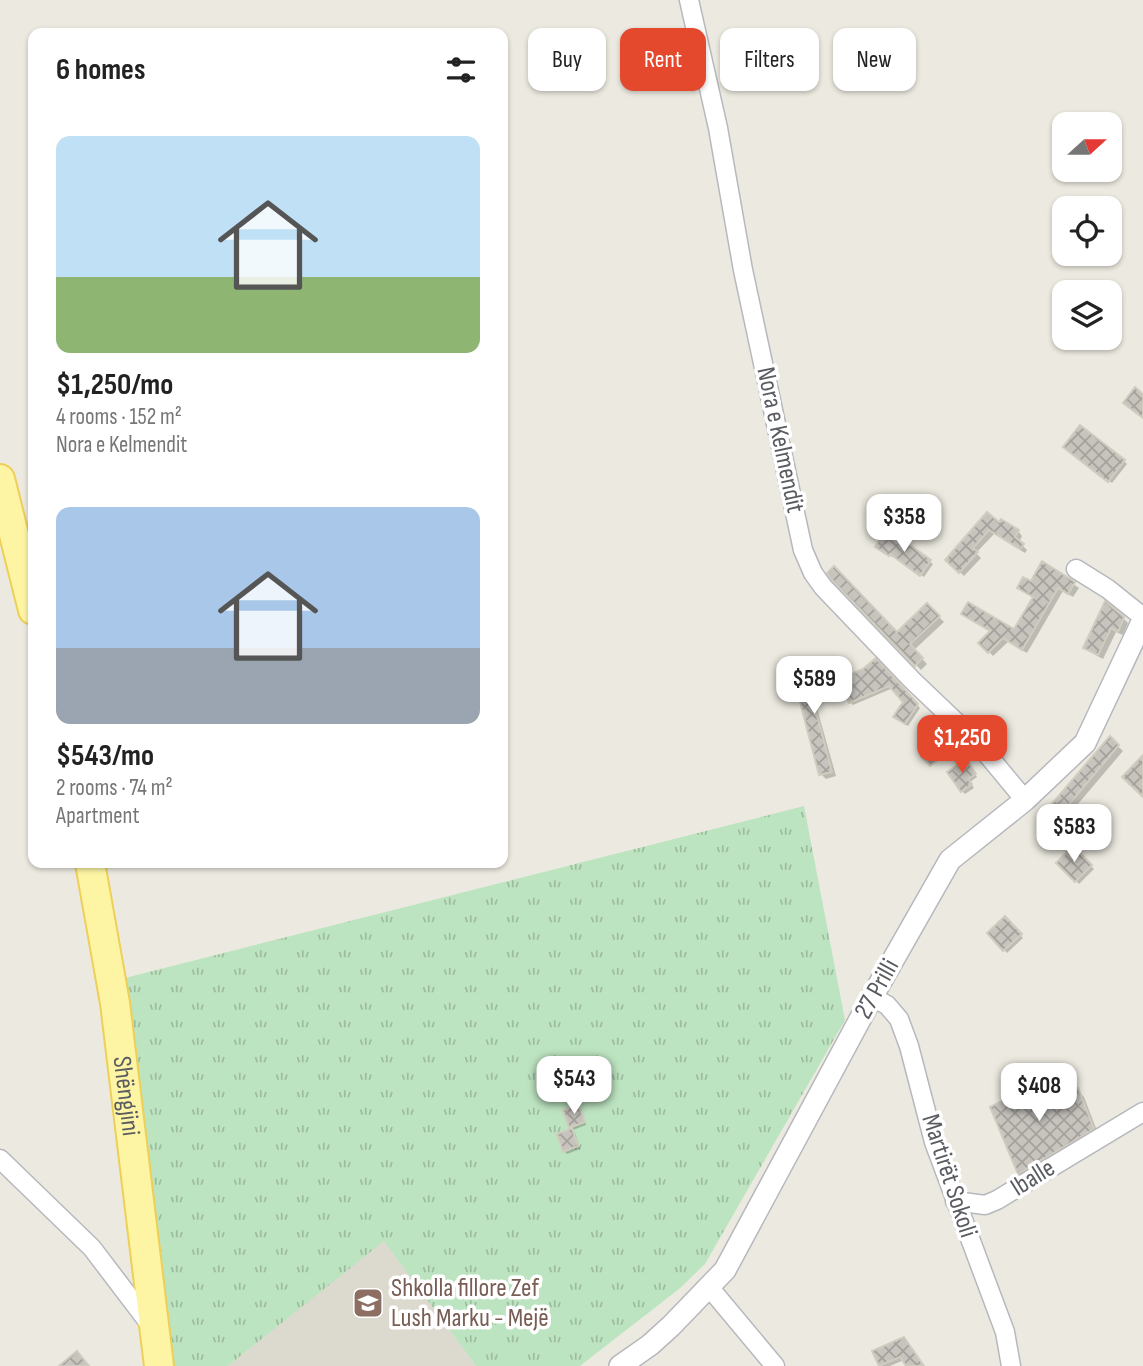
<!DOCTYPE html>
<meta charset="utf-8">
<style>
:root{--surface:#fff;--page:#f6f6f6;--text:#222;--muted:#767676;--accent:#e5492d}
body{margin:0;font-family:"Sofia Sans Condensed",sans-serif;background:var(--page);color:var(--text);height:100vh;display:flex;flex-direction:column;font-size:26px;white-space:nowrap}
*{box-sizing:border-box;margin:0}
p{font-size:23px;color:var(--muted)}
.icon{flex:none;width:38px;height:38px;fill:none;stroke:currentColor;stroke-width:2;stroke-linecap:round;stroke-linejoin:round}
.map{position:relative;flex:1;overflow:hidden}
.side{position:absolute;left:28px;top:28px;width:480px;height:840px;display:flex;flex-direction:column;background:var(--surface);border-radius:14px;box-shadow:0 2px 5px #0004}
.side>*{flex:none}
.top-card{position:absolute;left:528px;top:28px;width:509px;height:63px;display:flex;gap:14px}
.needle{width:46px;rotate:69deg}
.tools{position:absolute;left:1052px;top:112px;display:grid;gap:14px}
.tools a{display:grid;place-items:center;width:70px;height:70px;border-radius:14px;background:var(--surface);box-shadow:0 2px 5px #0004;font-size:35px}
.price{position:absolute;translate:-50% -60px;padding:0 16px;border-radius:14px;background:#fff;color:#222;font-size:23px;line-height:46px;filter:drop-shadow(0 2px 4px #0008)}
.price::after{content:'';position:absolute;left:50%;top:42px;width:21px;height:16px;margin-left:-10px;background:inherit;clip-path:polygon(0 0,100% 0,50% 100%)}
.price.active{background:var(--accent);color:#fff}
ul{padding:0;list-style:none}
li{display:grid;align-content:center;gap:14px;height:371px;padding:0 28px}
li span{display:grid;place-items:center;height:217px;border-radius:14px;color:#555}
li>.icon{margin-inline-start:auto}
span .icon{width:126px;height:126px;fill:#fffc;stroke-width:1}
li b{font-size:30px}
h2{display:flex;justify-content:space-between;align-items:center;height:84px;padding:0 28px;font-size:30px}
.chip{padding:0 24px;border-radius:14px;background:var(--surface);box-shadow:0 2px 5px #0004;font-size:24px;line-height:63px}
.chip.active{background:var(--accent);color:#fff}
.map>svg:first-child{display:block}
.education{fill:#dcd9ce}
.park{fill:url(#park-tufts)}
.shadow{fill:#0003}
.building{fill:url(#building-cross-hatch);stroke:#d0ccbf;stroke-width:2}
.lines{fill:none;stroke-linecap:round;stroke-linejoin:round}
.minor-casing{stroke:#b6b8bd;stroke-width:21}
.tertiary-casing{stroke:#b6b8bd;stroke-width:24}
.primary-casing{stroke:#eecf57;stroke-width:32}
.minor{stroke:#fff;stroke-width:18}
.tertiary{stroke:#fff;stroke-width:21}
.primary{stroke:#fdf5a4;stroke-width:28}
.labels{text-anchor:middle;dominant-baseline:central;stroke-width:7;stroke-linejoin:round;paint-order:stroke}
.street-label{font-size:26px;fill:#595c61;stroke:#fff}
.education-label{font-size:26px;fill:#785e54;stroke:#fff;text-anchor:start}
</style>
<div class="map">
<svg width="1143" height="1366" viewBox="0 0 1143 1366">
<defs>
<pattern id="park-tufts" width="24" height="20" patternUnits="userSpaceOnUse" patternTransform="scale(1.75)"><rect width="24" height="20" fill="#bde4c0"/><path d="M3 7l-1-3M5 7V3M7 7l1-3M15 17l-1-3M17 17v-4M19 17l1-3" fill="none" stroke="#9dbc9f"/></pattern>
<pattern id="building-cross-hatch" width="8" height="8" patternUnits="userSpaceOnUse" patternTransform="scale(1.75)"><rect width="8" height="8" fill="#c7c4be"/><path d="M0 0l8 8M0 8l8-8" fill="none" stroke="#a5a29e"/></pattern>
</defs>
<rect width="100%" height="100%" fill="#eceae0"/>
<path class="education" d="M384,1240l92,126h-248z"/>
<path class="park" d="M804,806l41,214 -140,244 -26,25 -99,77h-104l-92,-125 -156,125h-56l-51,-387z"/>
<g class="shadow">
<path d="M1068,450l56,11 3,3 -15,19z"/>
<path d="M988,515l11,10 19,6 4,5 -3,6 8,8 -2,3 -31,-19 -18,19 5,5 -17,18 -17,-16z"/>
<path d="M907,545l26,19 -9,13 -31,-21 -1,1 -12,-8h24z"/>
<path d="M1043,563l36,25 -6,9 -10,-6 -36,62 -19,-11 -15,14 -12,-13 11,-11 -24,-14 47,13 19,-33 -15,-10 12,-5z"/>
<path d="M829,573l68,61 30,-29 17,17 -30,28 13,14 -6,6z"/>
<path d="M1123,618l5,5 -5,12 -7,-3 -13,27 -13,-7 -5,-4z"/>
<path d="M875,661l45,47 -12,18 -10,-6 7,-18 -12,-14 -40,17 -3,-3z"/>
<path d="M830,671l5,5 2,11 -24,7 23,82 -10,3 -5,-5 -25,-94z"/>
<path d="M1110,739l13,12 -57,67 -13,-12z"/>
<path d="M968,764l9,13 -7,5 4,6 -9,6 -3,-3z"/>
<path d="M1073,849l21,20 -15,15 -20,-21z"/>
<path d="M1005,918l18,20 -16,15 -18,-20z"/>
<path d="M1023,1079l7,7 2,6 5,-3 7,7 3,7 30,-13 7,7 15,39 -73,44 -7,-7 -3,-77z"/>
<path d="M578,1106l3,3 5,16 -13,5 -3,-3z"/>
<path d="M572,1130l3,3 5,16 -13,5 -3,-3z"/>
<path d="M904,1339l19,27h-15l-4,-6 -14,6h-9l-6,-14z"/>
</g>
<g class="building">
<path d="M1135,387l8,7v24l-20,-15z"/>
<path d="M1080,425l45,35 -17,22 -45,-35z"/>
<path d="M987,512l12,10 2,-3 18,11 -4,7 9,7 -4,5 -31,-19 -16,18 5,4 -19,21 -14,-13z"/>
<path d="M883,534l21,13 3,-4 24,17 -11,16 -30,-22 -1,2 -14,-9z"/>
<path d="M1042,561l33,21 -7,12 -10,-6 -36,62 -19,-12 -15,15 -10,-10 12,-12 -29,-17 7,-12 46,27 19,-32 -16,-9 6,-11 8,4z"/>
<path d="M834,566l63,66 30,-29 13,13 -30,28 13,14 -8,8 -83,-86 -5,-7z"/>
<path d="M1105,601l19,16 -6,15 -7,-4 -13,27 -15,-7z"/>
<path d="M876,658l42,46 -13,20 -12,-7 10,-15 -14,-16 -40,17 -10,-24 24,-10z"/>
<path d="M830,669l4,13 -24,7 22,83 -13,3 -25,-96z"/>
<path d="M1110,736l9,9 -59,70 -10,-9z"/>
<path d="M934,745l9,11 -13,10 -9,-10z"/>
<path d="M1143,755v42l-21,-20z"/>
<path d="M966,759l10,15 -8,5 4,5 -11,8 -14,-20z"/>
<path d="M1073,846l19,19 -17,17 -19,-19z"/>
<path d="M1005,916l17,18 -19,17 -16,-18z"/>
<path d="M1024,1077l5,14 9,-4 6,15 34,-14 16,41 -76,45 -28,-67 24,-12 -5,-12z"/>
<path d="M578,1104l7,18 -16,6 -6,-18z"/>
<path d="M572,1128l6,18 -15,6 -6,-18z"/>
<path d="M904,1337l20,29h-18l-6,-9 -21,9 -7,-15z"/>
<path d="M77,1351l12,15h-30z"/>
</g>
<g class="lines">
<g class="minor-casing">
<g id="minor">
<path d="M689,0l29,128 25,142 60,280 10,23 10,14 89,93 64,61 49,59"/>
<path d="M1076,569l32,20 35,28"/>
<path d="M872,997l15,8 12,14 10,27 25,96 71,190 6,34"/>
<path d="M0,1159l92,89 60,79"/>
<path d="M955,1201l30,4 12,-5 146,-88"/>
<path d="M709,1287l66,79"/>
</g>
</g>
<g class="tertiary-casing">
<path id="tertiary" d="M620,1366l30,-21 21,-19 54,-56 147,-273 78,-137 75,-60 60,-57 58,-123"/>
</g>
<g class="primary-casing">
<g id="primary">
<path d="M0,479l33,131"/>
<path id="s1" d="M90,863l25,140 44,363"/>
</g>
</g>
<use href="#minor" class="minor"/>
<use href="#tertiary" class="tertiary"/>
<use href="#primary" class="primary"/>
</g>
<defs>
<g id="school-square" transform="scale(1.575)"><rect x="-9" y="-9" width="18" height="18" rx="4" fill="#8d6e63" stroke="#fff"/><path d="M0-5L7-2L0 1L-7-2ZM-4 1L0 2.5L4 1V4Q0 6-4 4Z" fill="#fff"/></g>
</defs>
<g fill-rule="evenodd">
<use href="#school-square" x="368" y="1303"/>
</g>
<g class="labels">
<g class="street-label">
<text transform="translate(780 440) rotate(78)">Nora e Kelmendit</text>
<text transform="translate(877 989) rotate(-61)">27 Prilli</text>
<text stroke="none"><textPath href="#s1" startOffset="236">Shëngjini</textPath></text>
<text transform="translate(949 1176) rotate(72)">Martirët Sokoli</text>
<text transform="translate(1033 1178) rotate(-32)">Iballe</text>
</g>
<g class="education-label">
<text x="391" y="1288">Shkolla fillore Zef<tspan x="391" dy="30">Lush Marku - Mejë</tspan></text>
</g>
</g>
</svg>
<div class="tools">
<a><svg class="needle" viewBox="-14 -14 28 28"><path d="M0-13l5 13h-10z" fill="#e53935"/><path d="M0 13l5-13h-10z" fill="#767676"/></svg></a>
<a><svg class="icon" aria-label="locate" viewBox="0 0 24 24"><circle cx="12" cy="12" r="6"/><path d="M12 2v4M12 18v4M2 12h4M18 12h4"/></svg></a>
<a><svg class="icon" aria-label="layers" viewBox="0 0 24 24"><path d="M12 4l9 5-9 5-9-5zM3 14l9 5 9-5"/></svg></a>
</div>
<b class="price" style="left:904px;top:554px">$358</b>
<b class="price" style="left:814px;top:716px">$589</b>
<b class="price active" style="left:962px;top:775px">$1,250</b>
<b class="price" style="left:1074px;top:864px">$583</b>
<b class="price" style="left:574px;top:1116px">$543</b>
<b class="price" style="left:1039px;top:1123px">$408</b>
<div class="top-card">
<a class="chip">Buy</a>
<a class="chip active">Rent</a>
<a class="chip">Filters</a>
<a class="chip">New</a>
</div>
<section class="side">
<h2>6 homes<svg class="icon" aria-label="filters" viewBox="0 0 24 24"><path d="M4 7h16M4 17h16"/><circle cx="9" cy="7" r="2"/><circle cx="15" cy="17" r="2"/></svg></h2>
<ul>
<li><span style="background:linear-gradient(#bfe0f5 65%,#8fb573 0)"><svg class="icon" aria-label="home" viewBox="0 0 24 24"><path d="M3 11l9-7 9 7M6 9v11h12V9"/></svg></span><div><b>$1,250/mo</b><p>4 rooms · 152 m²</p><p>Nora e Kelmendit</p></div></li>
<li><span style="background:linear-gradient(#a9c7e8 65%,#9aa5b1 0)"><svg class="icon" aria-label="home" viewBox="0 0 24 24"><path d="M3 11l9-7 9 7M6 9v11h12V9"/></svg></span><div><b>$543/mo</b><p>2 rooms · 74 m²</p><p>Apartment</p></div></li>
</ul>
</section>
</div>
